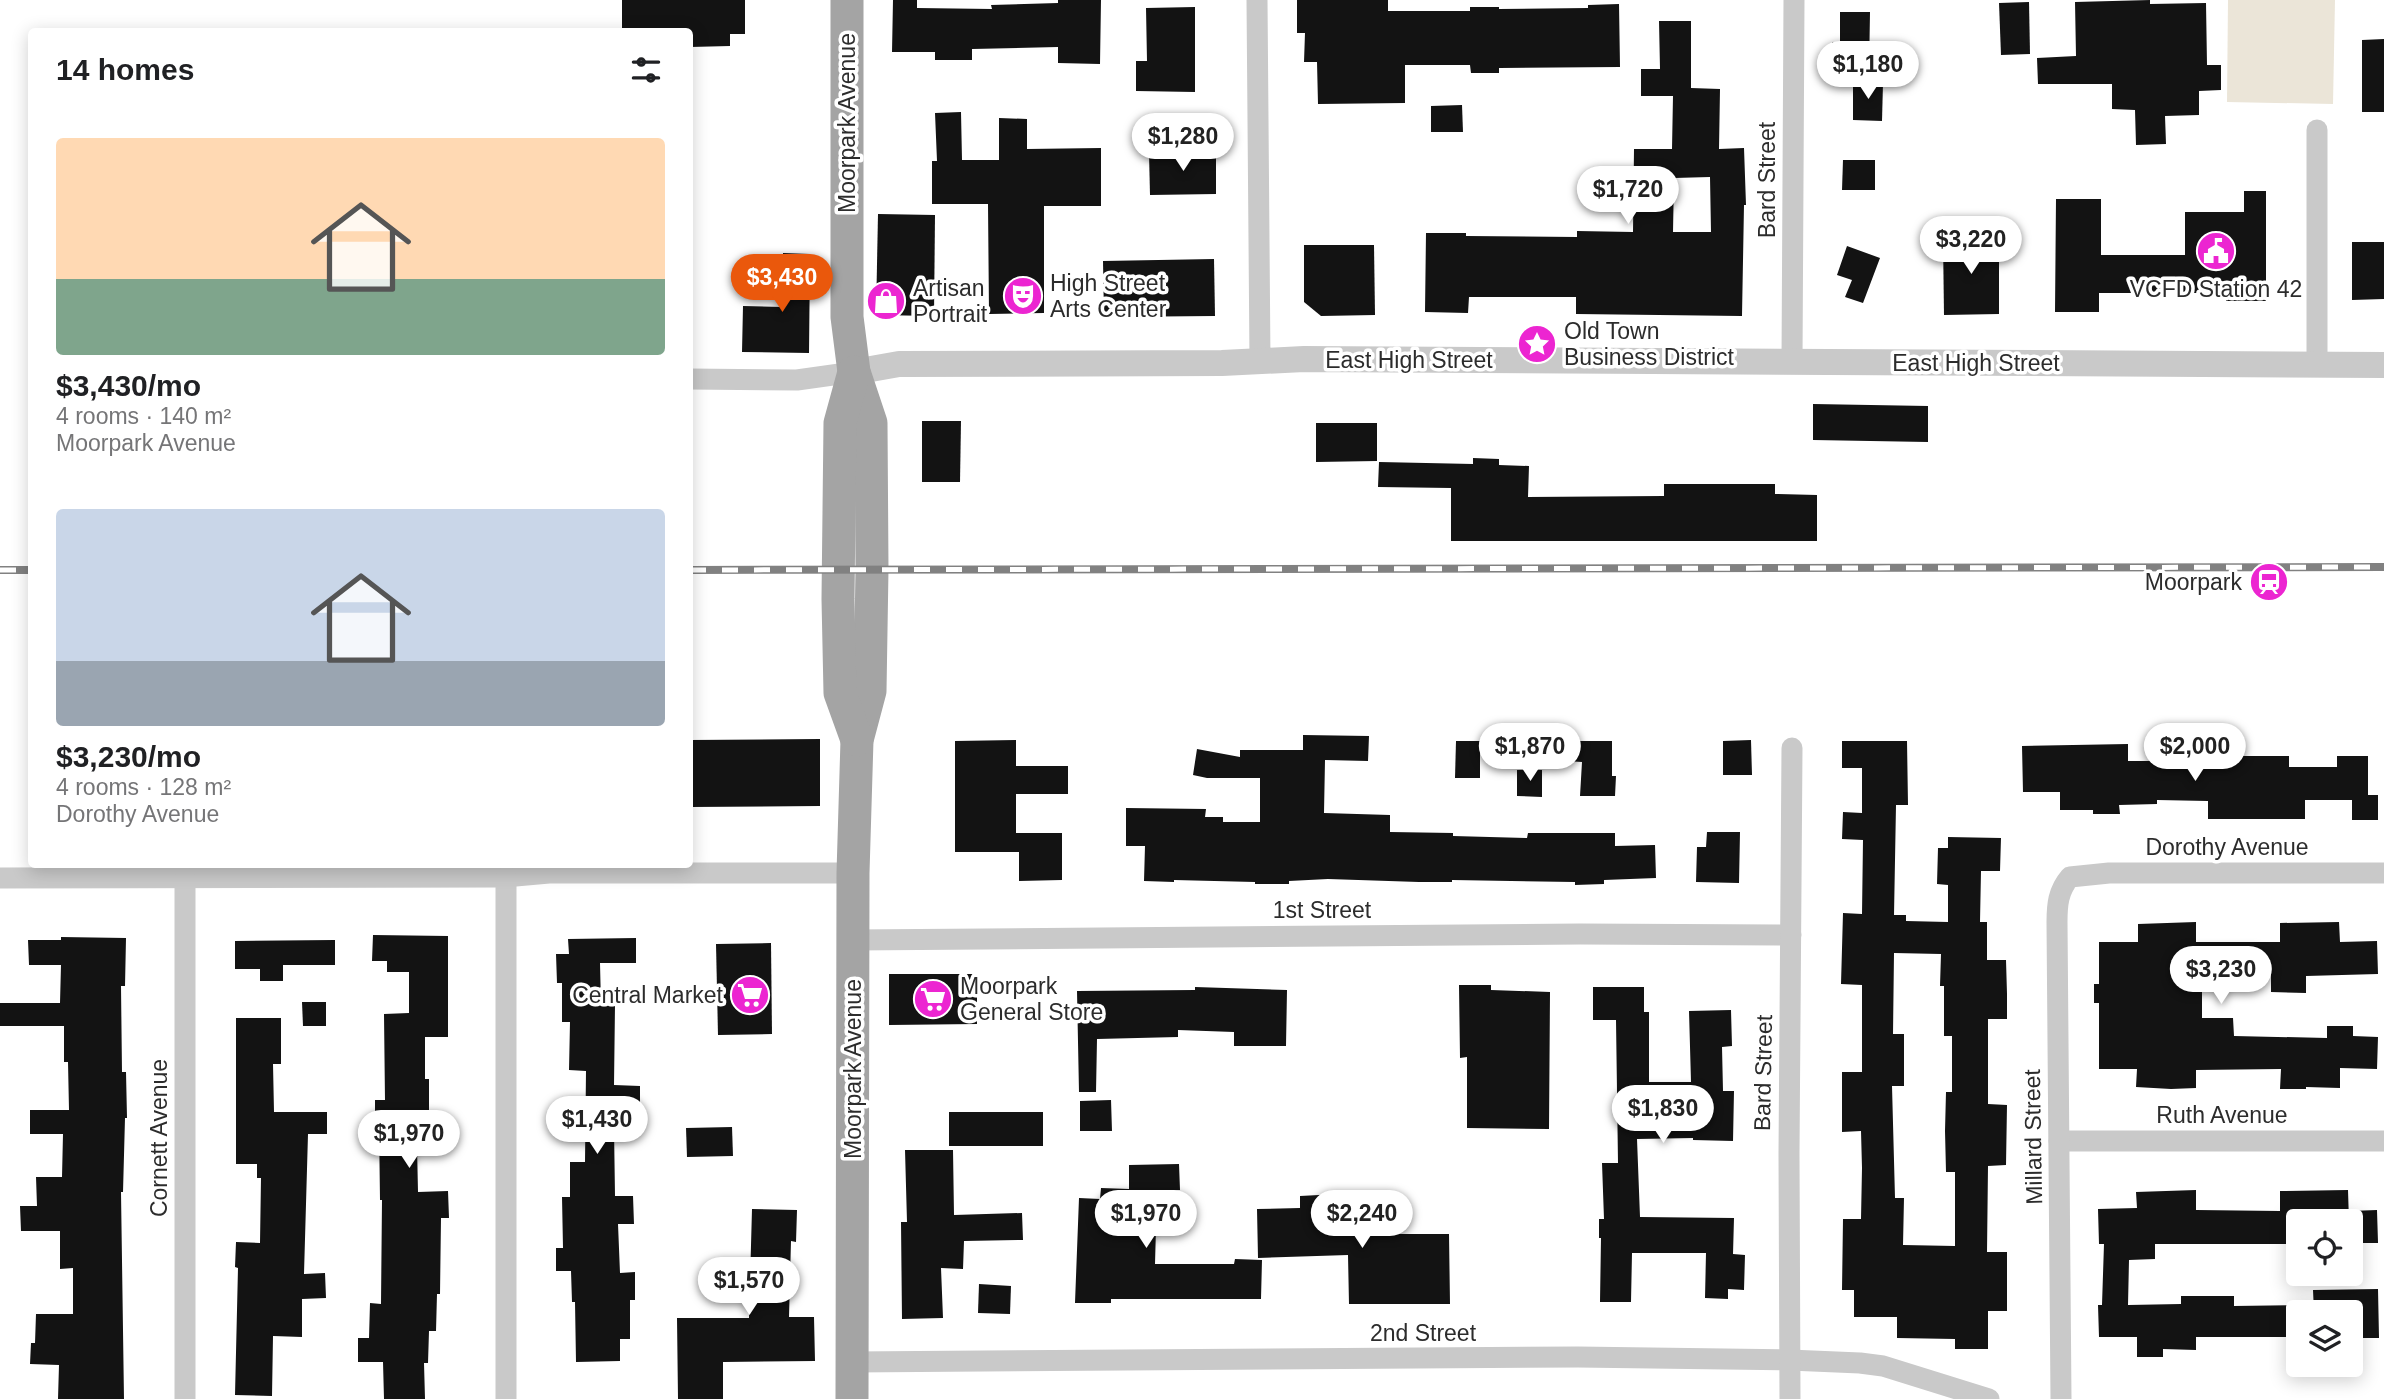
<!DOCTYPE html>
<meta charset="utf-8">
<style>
:root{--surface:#fff;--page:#f2f2f2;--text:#202124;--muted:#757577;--accent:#ea580c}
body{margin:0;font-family:Arial,sans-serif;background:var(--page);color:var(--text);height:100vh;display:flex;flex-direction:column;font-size:26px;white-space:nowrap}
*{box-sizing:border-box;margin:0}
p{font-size:23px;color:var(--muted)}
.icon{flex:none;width:38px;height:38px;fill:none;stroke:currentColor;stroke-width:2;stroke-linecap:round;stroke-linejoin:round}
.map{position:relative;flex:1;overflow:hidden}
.panel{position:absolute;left:28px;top:28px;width:665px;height:840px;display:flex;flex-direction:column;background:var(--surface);border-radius:7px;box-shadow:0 4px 18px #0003}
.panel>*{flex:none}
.fabs{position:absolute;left:2286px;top:1209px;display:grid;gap:14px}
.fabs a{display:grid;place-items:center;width:77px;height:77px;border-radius:7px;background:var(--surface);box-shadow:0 4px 18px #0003;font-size:35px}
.price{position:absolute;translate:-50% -60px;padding:0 16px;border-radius:24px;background:#fff;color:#222;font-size:23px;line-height:46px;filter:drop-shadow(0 2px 4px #0008)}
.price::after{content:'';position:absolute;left:50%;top:42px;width:21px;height:16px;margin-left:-10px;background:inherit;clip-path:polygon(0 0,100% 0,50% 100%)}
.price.selected{background:var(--accent);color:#fff}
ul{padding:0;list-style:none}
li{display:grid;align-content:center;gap:14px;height:371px;padding:0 28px}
li span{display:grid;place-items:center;height:217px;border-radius:7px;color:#555}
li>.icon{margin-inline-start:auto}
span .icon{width:126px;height:126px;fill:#fffc;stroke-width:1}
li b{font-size:30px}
h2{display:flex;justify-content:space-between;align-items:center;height:84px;padding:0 28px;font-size:30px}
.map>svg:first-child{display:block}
.green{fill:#ebe5d8}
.building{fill:#131313;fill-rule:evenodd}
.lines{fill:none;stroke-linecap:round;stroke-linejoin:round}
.minor{stroke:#c9c9c9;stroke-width:21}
.tertiary{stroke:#c9c9c9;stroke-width:26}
.primary{stroke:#a4a4a4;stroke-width:33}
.rail-casing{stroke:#818181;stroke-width:8}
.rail{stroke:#fff;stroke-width:5;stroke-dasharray:16;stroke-linecap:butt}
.labels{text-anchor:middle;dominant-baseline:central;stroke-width:7;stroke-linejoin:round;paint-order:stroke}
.street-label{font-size:23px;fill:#2c2c2c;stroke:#fff}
.poi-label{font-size:23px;fill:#2c2c2c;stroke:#fff;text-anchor:start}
</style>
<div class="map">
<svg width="2384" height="1399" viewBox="0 0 2384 1399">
<rect width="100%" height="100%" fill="#fff"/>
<path class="green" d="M2228,0h107l-2,104 -106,-2z"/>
<g class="building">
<path d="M622,0h123v34h-15v12l-40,1v-15h-68z"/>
<path d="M893,0h24v8l75,1 -1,-4 67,-2v-3h43l-1,64 -42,-1v-16l-86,2v11h-37v-8h-43z"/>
<path d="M1297,0h91v11h82v-4h29v2l89,-1v-3l31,-1 1,63 -121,1v5h-28l-1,-8h-65v38l-87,1 -1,-42h-13l1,-29h-8z"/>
<path d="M2150,0v4l56,-1 1,62h14v25l-22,1v24l-34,1 1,28 -30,1 -1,-35 -23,-1v-25h-74l-1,-26 39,-2 -1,-54z"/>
<path d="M2029,2l1,52 -29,1 -2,-52z"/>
<path d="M1195,7v85l-59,-1v-30h11l-1,-53z"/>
<path d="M1840,12h30l-1,60 -37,-1v-29h8z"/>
<path d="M1659,21h32v67l29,1 -1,60 25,-1 2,57h-2l-2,111 -166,-2v-17h-107l-1,16 -43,-1 1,-79h40v3l111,1v-6l56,1 1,-83h38l1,-53h-32v-27h19zM1710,177l1,55h-38l1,-54z"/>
<path d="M2384,39v73h-22v-72z"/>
<path d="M1853,82l30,1 -1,38 -29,-1z"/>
<path d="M1462,105l1,27h-32v-26z"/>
<path d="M961,112l1,48h37v-42l28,1v30l74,-1v58h-57v107l-55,1 -1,-110h-56v-43h5l-2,-48z"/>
<path d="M1216,151v43l-66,1 -1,-42z"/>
<path d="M1843,160h32v30h-33z"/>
<path d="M2244,191h22v110h-40v-8h-127v19h-44l1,-113h45v56h84v-43h59z"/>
<path d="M878,214l57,1 -1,101 -58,-1z"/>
<path d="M1999,237v77l-55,1 -1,-77z"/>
<path d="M2352,242h32v57l-32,1z"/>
<path d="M1304,245h70l1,70 -54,1 -17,-14z"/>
<path d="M1847,246l33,12 -17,45 -18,-6 7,-17 -15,-5z"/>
<path d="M783,253l27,1 -1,99 -67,-1 1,-46 39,1z"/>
<path d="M1214,259l1,57 -111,1 -1,-56z"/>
<path d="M1813,404l115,2v36l-115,-2z"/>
<path d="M922,421h39l-1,61h-38z"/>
<path d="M1316,423h61v38l-61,1z"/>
<path d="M1473,458l26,1v6l30,1 -1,31 136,-1v-12h111v10l42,1v46h-366v-53l-73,-1 1,-25 94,2z"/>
<path d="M1303,735l66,1 -1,25 -43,-1 -1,53 66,2v17l63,1v3l74,2 1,-5h87v13l40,-1 1,33 -52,2v4l-29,1v-3l-123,-2v2h-33l-91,-3 -39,2v3h-34v-2l-81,-2v2l-30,-1 1,-35h-19v-38l80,1 -1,8h18v5h37v-44h-53l-14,-3 4,-26 43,8v-7h63z"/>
<path d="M820,739v67l-130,1v-67z"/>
<path d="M1016,740v26h52v28h-52v39h46v47l-43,1v-29h-64v-111z"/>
<path d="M1751,740l1,35h-29v-34z"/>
<path d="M1456,741h24v37h-25z"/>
<path d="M1567,741h45v35h4l-1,20h-35l2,-34 -16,-1z"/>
<path d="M1842,741h65l1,64h-12l-2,110h12v6l42,1v-37l-11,-1 1,-36h10v-11l53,1 -1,33h-19l-1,51h7v38h19l1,34v25h-19v85l19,1 -1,60 -18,1 -1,86h20v59h-19v38h-33v-10l-58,-1v-21h-43v-27h-12l1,-71h18l1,-51 -1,-37 -19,1v-60h20v-87l-21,-1 2,-71 19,1 1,-74 -21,-1 1,-27 19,1v-45h-20zM1894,953l47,1 -1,32h4v50h8v56h-6l-1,39 1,41h9v74l-52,-1 1,-47h-9l-3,-112h12v-52h-11z"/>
<path d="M2128,744v17h28l1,6h47v-11h85v11h48v-11h31v39h10v25h-26v-20h-47v19h-97v-18l-51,-1v4l-38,1 1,9h-27v-4h-33v-18h-37l-1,-46z"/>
<path d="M1517,770h25v27l-25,-1z"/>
<path d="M1707,832h33l-1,51 -43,-1 1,-35h9z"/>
<path d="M2196,922v20h84v-19l59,-1 1,20 37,-1 1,33 -72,2v17l-35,-1v-18h-69v44h31l1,18 93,2v-12h26v10l25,1 -1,32 -37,-1v20l-34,-1v2h-26l1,-20 -85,1v18l-25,1 -35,-2 1,-18h-38v-66h-5v-19h5v-42h39v-18z"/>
<path d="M373,935l75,1v101h-23v42h4v41h19l1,25 -32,1 1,46 30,-1 1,27h-8l-1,76h-3l-1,37h-7l-1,32h-4l1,36h-41l-1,-37h-25v-24h11l1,-35 11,1 1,-104h-2l-1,-75h-4v-25h10l-1,-86 25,-1v-41h-22v-11h-15z"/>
<path d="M61,937l65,1 -1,48h-4l1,86h4l1,46h-2l-2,74h-2l3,207h-66l1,-34 -29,-1 1,-21h4l1,-29h37v-46l-13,1v-38h-39l-1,-25h17l-1,-29h26l1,-43h-33v-24h39l-1,-48h-4v-36h-64v-23h60l1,-38h-32l-1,-25h33z"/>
<path d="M636,938v25h-36l1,42h14l-1,80 26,1v43l-26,-1 1,68h18l1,28h-16l2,49 15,-1v28h-5v39h-10v22l-44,1 -1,-60h-3l-1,-31h-15v-23h7l-1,-51h8v-35h15l1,-91 -17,-1 1,-48h-8v-39h-5l-1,-29h13l-1,-15z"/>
<path d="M335,940v25h-52v16h-23v-12h-25v-28z"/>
<path d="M771,943l1,91 -54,1 -2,-91z"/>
<path d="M889,974h88v50l-88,1z"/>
<path d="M1459,985h32v5l59,2 -1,137 -82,-1v-71l-7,1z"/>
<path d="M1195,987l92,3 -1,56h-52v-14l-56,-2v7l-81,2 -1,53h-17l-2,-101 118,-1z"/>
<path d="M1593,987h51v25h5v70h42l-2,-71 42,-1 1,36 -10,1 1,44h11l-1,50 -40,-1v-2l-56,1 3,78 94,1 -1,36 12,1 -1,35 -16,-1v10l-23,-1 1,-45h-74l-1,49h-31l1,-64h-2v-19h5l-2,-56h16l-2,-143h-23z"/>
<path d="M302,1002h24v24h-23z"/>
<path d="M236,1018h45v46h-8l1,48h53v22h-19l-4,140 21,-1 1,25 -24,1v38l-29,-1 -1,60 -37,-1 3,-127 -3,-1 1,-25 24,1 1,-65h-4v-14h-21z"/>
<path d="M1111,1100l1,31h-32v-30z"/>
<rect x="949" y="1112" width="94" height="34"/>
<path d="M732,1127l1,29 -46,1 -1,-29z"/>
<path d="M905,1150h48l1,65 68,-2 1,27 -59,1 -1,28 -22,-1 2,50 -41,1 -1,-97h6z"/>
<path d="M1179,1164l1,26 -23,1 -2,73h79l1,-5 27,1 -1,39h-150v4h-36l4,-105 21,1 1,-11 28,1v-24z"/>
<path d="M2196,1190v20l84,1v-20l68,-1 1,32h-56v22h-138v15l-26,1 -1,45 53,-1v-8h53v10l64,-1v32h-102v13l-33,-1v8h-26v-20h-38l-1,-32h4l2,-61h-5l-1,-35 39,-1 -1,-16z"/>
<path d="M1338,1194l1,15 60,-1v26h50l1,70h-101l-1,-49 -90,3 -1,-49 43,-1v-12z"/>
<path d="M752,1209l45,1 -1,32 -5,-1 -2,76h25l1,44 -92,1v37h-45l-1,-81h72z"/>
<path d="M2377,1210l1,33h-28v-32z"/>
<path d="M979,1284l32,2 -1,28 -32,-1z"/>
<path d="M2378,1289l1,49h-29v-26h-36l-1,-22z"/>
</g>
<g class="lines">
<g class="minor">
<path d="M1257,0l3,361"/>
<path d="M2317,130v235"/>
<path d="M1792,361l2,-361"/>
<path d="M690,379l107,1 57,-8"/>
<path d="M0,878l506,-1 43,-4h304"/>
<path d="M185,878v521"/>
<path d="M853,940l727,-6 211,1"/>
<path d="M2059,1141h325"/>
<path d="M852,1362l726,-5 211,3 71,3 23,3 106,33"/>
<path d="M506,1399v-522"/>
<path d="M1790,1399l-1,-245 3,-406"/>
<path d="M2061,1399l-4,-477c0,-17 1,-31 13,-45l39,-4h275"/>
</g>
<path class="tertiary" d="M854,372l45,-8 323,-1 82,-4 1080,6"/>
<g class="primary">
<path d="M847,0v317l7,55 17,51 1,146 -2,122 -13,49 -4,133 -1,526"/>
<path d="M854,372l-14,51 -2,176 2,94 17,47"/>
</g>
<g class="rail-casing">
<g id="rail">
<path d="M0,570h32"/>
<path d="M690,570l1694,-3"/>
</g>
</g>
<use href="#rail" class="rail"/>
</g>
<defs>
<g id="civic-disc" transform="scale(2.0125)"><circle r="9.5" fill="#ec25d1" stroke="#fff"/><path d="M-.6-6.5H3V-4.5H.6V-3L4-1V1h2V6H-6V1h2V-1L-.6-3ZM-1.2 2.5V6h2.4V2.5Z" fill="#fff"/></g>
<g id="theatre-disc" transform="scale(2.0125)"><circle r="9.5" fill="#ec25d1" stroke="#fff"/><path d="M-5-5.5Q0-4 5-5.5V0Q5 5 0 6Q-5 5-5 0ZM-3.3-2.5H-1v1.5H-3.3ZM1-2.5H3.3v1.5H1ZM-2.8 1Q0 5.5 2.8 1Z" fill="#fff"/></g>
<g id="shop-disc" transform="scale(2.0125)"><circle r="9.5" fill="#ec25d1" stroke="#fff"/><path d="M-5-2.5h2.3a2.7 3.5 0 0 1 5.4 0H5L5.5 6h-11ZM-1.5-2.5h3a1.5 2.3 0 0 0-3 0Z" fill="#fff"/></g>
<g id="sight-disc" transform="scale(2.0125)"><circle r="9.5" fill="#ec25d1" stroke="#fff"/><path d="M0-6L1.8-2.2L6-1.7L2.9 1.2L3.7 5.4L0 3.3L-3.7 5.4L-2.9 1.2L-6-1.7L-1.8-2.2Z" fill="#fff"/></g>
<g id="station-disc" transform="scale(2.0125)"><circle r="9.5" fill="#ec25d1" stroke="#fff"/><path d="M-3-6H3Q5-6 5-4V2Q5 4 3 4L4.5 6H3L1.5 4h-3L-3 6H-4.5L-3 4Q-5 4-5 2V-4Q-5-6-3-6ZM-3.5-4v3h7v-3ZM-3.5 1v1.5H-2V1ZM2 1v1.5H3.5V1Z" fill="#fff"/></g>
<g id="supermarket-disc" transform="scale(2.0125)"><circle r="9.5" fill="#ec25d1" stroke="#fff"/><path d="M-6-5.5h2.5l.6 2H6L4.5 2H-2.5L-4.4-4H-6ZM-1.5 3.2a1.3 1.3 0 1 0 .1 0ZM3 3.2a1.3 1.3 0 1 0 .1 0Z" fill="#fff"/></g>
</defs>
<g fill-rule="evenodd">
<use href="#civic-disc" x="2216" y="251"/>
<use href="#theatre-disc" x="1023" y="296"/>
<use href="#shop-disc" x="886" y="301"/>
<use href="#sight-disc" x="1537" y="344"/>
<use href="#station-disc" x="2269" y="582"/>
<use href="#supermarket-disc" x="750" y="995"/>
<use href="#supermarket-disc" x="933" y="999"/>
</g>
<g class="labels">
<g class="street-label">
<text transform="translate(847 123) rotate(-90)">Moorpark Avenue</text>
<text transform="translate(1767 180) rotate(-90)">Bard Street</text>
<text x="1409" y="360">East High Street</text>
<text x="1976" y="363">East High Street</text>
<text x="2227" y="847">Dorothy Avenue</text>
<text x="1322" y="910">1st Street</text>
<text transform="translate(853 1069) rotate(-90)">Moorpark Avenue</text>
<text transform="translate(1763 1073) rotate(-89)">Bard Street</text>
<text x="2222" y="1115">Ruth Avenue</text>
<text transform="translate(2033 1137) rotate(-91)">Millard Street</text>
<text transform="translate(159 1138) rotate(-90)">Cornett Avenue</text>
<text x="1423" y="1333">2nd Street</text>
</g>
<g class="poi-label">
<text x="1050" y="283">High Street<tspan x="1050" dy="26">Arts Center</tspan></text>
<text x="913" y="288">Artisan<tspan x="913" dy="26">Portrait</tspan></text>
<text x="2216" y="289" text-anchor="middle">VCFD Station 42</text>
<text x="1564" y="331">Old Town<tspan x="1564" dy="26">Business District</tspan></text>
<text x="2242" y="582" text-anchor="end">Moorpark</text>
<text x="960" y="986">Moorpark<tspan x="960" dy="26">General Store</tspan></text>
<text x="723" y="995" text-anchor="end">Central Market</text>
</g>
</g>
</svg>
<div class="fabs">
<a><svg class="icon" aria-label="locate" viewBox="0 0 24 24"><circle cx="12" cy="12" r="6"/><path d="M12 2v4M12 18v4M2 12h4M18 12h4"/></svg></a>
<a><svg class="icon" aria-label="layers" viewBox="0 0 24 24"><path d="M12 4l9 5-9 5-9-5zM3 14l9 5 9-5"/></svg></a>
</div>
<b class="price" style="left:1868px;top:101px">$1,180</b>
<b class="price" style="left:1183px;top:173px">$1,280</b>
<b class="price" style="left:1628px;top:226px">$1,720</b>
<b class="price" style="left:1971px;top:276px">$3,220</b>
<b class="price selected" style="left:782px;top:314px">$3,430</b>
<b class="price" style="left:1530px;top:783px">$1,870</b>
<b class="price" style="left:2195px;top:783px">$2,000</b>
<b class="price" style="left:2221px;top:1006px">$3,230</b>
<b class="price" style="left:1663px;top:1145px">$1,830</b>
<b class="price" style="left:597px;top:1156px">$1,430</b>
<b class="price" style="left:409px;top:1170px">$1,970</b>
<b class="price" style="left:1146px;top:1250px">$1,970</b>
<b class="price" style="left:1362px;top:1250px">$2,240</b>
<b class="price" style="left:749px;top:1317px">$1,570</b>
<section class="panel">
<h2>14 homes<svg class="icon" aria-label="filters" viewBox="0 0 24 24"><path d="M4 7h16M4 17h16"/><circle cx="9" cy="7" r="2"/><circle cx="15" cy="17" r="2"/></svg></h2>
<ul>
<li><span style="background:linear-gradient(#ffd9b3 65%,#7fa58c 0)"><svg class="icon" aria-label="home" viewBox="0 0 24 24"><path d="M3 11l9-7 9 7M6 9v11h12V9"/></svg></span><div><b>$3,430/mo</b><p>4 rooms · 140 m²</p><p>Moorpark Avenue</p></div></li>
<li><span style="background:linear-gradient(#c9d6e8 70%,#9aa5b1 0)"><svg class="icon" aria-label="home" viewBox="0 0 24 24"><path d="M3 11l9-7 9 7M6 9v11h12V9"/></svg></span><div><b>$3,230/mo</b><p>4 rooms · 128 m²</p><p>Dorothy Avenue</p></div></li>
</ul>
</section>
</div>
